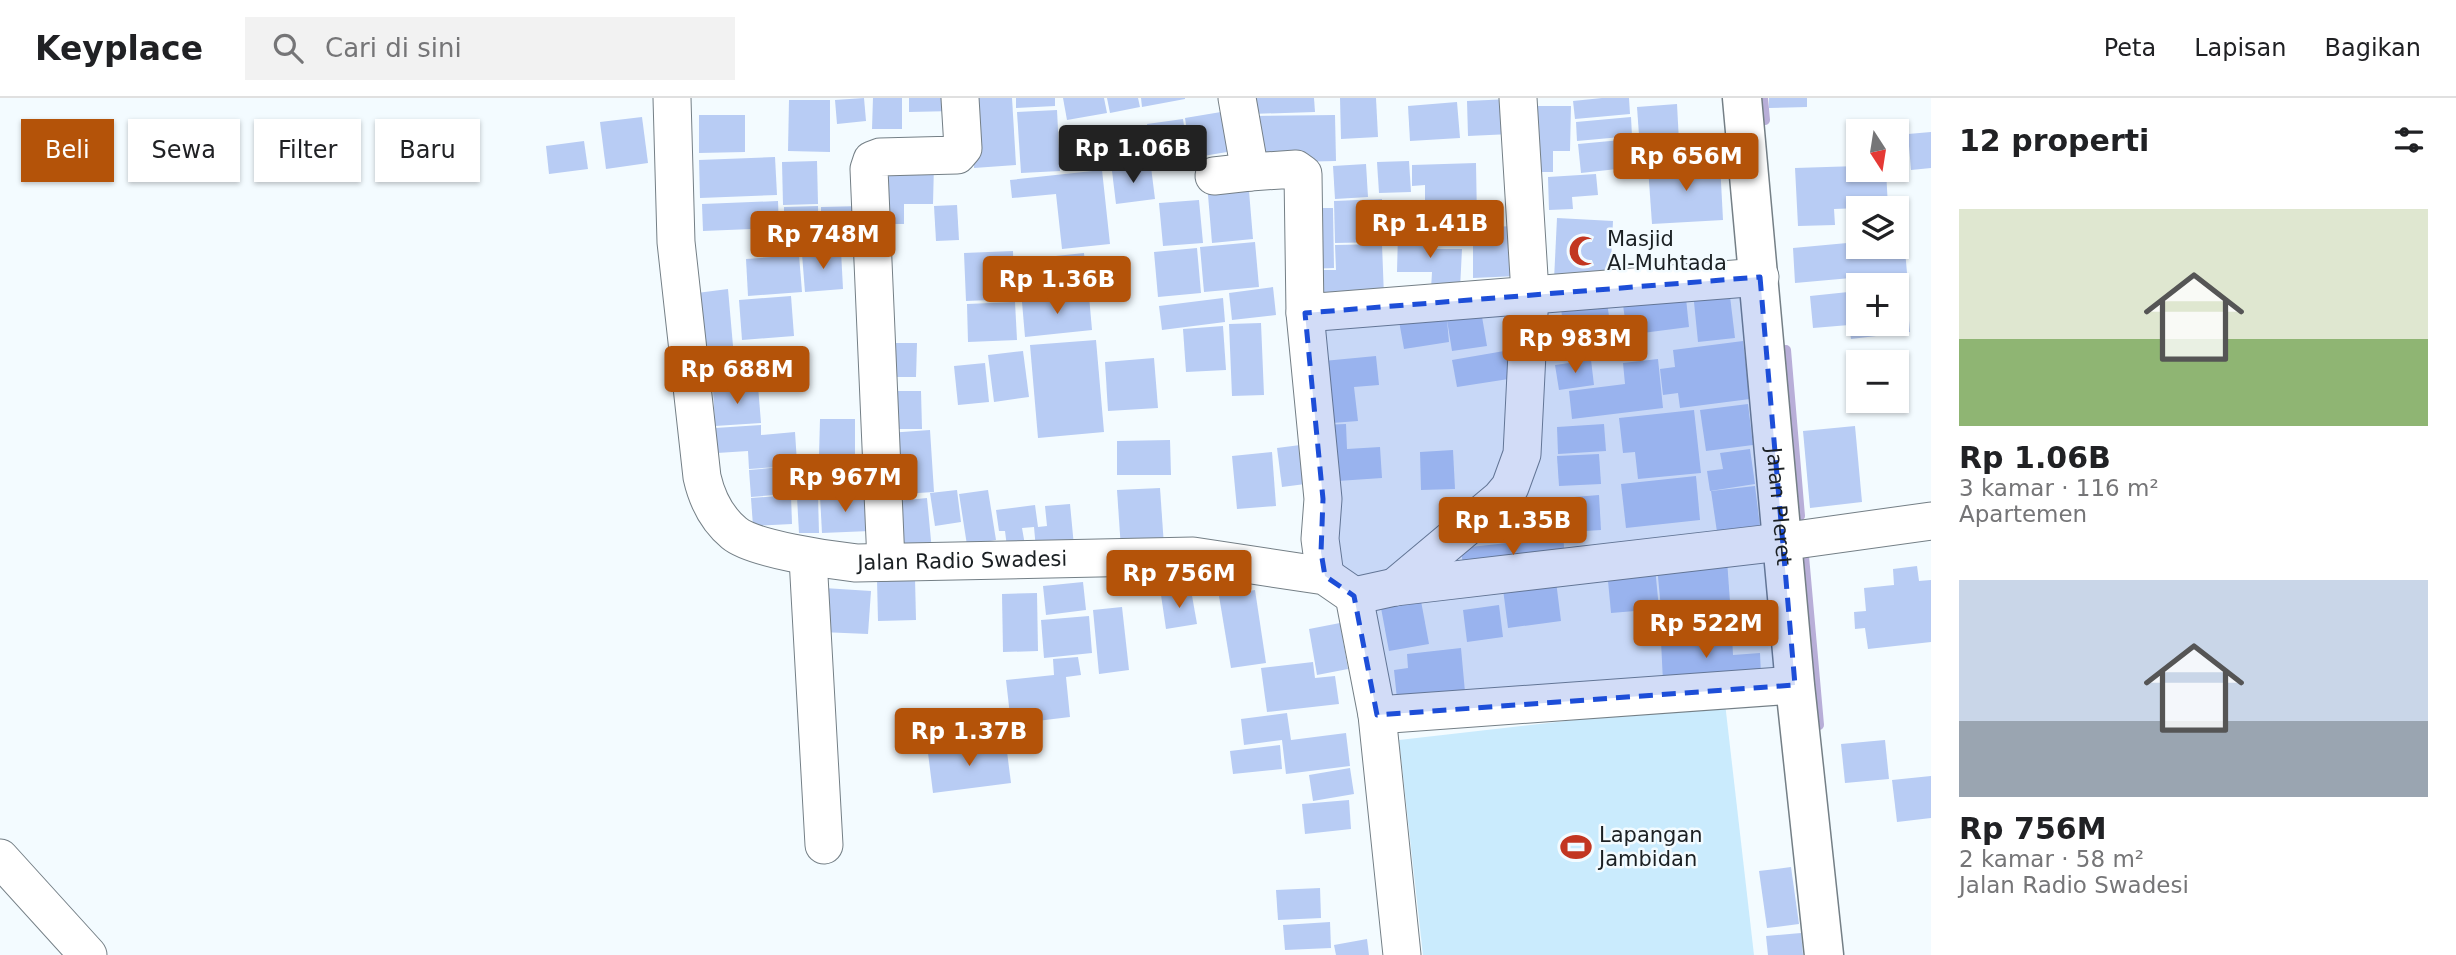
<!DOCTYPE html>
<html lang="id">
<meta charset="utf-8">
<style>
:root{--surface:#fff;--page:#f2f2f2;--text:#202124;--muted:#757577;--line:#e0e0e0;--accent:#b45309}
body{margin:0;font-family:"DejaVu Sans",sans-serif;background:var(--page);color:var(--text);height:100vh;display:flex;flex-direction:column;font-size:26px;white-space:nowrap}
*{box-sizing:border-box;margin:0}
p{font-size:23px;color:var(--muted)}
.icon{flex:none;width:38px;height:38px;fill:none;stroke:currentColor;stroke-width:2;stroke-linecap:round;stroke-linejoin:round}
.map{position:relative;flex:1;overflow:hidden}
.panel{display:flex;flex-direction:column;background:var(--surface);width:525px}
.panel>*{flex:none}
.hud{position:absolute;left:21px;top:21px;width:665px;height:63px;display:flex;gap:14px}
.needle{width:46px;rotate:168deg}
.controls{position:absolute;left:1846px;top:21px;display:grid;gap:14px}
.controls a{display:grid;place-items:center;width:63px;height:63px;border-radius:0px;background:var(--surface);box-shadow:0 2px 5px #0004;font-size:35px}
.price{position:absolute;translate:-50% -60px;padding:0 16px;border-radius:7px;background:var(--accent);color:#fff;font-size:23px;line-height:46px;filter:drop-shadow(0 2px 4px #0008)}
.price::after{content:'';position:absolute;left:50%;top:42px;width:21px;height:16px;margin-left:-10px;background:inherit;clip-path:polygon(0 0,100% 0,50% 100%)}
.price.current{background:#222;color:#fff}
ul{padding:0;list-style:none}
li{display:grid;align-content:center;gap:14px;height:371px;padding:0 28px}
li span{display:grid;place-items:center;height:217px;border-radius:0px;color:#555}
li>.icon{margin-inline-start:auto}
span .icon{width:126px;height:126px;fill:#fffc;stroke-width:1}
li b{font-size:30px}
h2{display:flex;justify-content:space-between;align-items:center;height:84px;padding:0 28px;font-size:30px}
.tag{padding:0 24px;border-radius:0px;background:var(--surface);box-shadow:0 2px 5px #0004;font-size:24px;line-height:63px}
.tag.current{background:var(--accent);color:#fff}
header{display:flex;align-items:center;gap:42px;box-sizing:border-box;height:98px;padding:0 35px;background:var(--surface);border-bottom:2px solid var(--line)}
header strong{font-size:33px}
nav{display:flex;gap:38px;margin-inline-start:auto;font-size:24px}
.search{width:490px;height:63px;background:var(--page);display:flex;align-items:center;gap:18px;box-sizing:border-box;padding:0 24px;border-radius:0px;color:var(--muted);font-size:26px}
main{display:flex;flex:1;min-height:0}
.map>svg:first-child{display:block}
.green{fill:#caebfd}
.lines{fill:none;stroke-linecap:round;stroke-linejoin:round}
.stream{stroke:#b8aed8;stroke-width:10}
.building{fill:#b8ccf4}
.street-casing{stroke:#747f86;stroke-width:39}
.secondary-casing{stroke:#747f86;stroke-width:41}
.street{stroke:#fff;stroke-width:37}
.secondary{stroke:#fff;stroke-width:38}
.marked{fill:#1d4ed8;fill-opacity:0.2;stroke:#1d4ed8;stroke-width:5;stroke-dasharray:14 9;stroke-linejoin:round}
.labels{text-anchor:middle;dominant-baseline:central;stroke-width:5;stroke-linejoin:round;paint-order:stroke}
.poi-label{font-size:21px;fill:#1b2023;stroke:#f3fbff;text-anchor:start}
.street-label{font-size:21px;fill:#1b2023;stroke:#f3fbff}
</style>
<header>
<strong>Keyplace</strong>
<div class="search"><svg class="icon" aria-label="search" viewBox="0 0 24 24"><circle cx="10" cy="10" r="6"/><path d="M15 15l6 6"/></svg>Cari di sini</div>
<nav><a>Peta</a><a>Lapisan</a><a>Bagikan</a></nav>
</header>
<main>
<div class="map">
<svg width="1931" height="857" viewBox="0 0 1931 857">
<rect width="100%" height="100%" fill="#f3fbff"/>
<path class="green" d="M1725,605l29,252h-331l-24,-215z"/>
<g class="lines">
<g class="stream">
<path d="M1763,0l2,22"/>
<path d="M1786,252l14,166"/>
<path d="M1804,458l15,169"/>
</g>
</g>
<g class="building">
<path d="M864,0l2,23 -29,3 -2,-24z"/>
<path d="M873,0h29v31h-30z"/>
<path d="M909,0h45v13l-45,1z"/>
<path d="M971,0h41l4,67 -42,3z"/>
<path d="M1016,0h39v8l-39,2z"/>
<path d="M1063,0h41l3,15 -40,7z"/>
<path d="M1107,0h31l2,9 -30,6z"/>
<path d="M1141,0h44v1l-43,8z"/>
<path d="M1250,0h64l1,14 -64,2z"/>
<path d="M1340,0h36l2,39 -37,2z"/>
<path d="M1602,0h27l1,16 -55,5 -2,-18z"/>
<path d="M1769,0h38v9l-38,1z"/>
<path d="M1510,1l1,35 -43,2 -1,-35z"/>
<path d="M789,2h41v52l-42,-1z"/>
<path d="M1457,4l3,36 -50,3 -2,-35z"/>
<path d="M1677,6l3,57 -39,2 -4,-56z"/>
<path d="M1529,8h42l-1,45h-17v21h-25z"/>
<path d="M1057,12l3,61 -39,2 -4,-61z"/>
<path d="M1227,13l6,40 -42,7 -6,-40z"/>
<path d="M699,17h46v37l-46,1z"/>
<path d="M1335,17l1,46 -85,2 -1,-47z"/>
<path d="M642,19l6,46 -42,6 -6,-47z"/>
<path d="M1631,19l1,19 -55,5 -1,-19z"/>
<path d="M1183,21l6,39 -35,6 -7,-40z"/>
<path d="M1931,34v36l-20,2 -3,-36z"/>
<path d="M1632,41l3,28 -54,6 -3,-29z"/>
<path d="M584,43l4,28 -39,5 -3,-28z"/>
<path d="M775,59l2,38 -77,3 -1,-38z"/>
<path d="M817,63l1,43 -35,1 -1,-43z"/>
<path d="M1409,63l2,31 -32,1 -2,-31z"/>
<path d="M1476,65l1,57 -52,1v-36l-13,1v-21z"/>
<path d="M1720,65l3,57 -71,4 -4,-57z"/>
<path d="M875,66h59l-1,40h-29v20h-30z"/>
<path d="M1366,66l2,33 -33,2 -2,-33z"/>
<path d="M1858,68v4h28l2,37 -54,2 1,16 -37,1 -3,-58z"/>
<path d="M1151,69l4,32 -39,5 -4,-33z"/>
<path d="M1102,72l8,74 -48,5 -6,-55 -44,4 -2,-18z"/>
<path d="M1596,76l2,21 -26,2 1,12 -24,1 -1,-33z"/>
<path d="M1248,81l5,60 -41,4 -5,-60z"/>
<path d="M1382,101l1,43 -48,1 -1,-42z"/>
<path d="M1199,102l4,43 -40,3 -4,-43z"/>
<path d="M778,103l1,27 -76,3 -1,-27z"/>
<path d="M957,107l2,35 -23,1 -2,-35z"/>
<path d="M818,108l1,38 -35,1v-38z"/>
<path d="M862,108l1,38 -42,1v-38z"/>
<path d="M1304,110h29l1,60 -28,1z"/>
<path d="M1557,120l56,3 -3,62 -56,-3z"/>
<path d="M1515,128l2,50 -44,2v-37h-12v-13z"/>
<path d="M1398,135l39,1v15h25l-2,40h-29l1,-17h-35z"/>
<path d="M1904,140l3,35 -112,10 -2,-35 65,-6v5h39v-8z"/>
<path d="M1255,144l4,45 -55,5 -4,-45z"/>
<path d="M1382,146l2,53 -78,3 -1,-30h31l-1,-25z"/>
<path d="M1197,150l4,45 -43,4 -4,-45z"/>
<path d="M841,153l2,38 -38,3 -3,-38z"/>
<path d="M1013,153l1,48 -48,2 -2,-48z"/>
<path d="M1084,155l4,41 -66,6 -4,-40z"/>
<path d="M799,157l3,37 -54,4 -2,-37z"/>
<path d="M1906,188l4,46 -59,7 -2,-14 -36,3 -3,-32 48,-5v33h39v-37z"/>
<path d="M1273,189l3,28 -44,5 -3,-27z"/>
<path d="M1729,190l6,50 -37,4 -5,-50z"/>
<path d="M728,191l5,57 -31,3 -5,-56z"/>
<path d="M1685,191l4,38 -62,8 -5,-38z"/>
<path d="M791,198l3,40 -52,4 -3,-40z"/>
<path d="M1089,198l3,34 -67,7 -3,-35z"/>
<path d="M1223,200l2,24 -63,8 -3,-24z"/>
<path d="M1479,201l8,47 -35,5 -5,-31 2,22 -45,7 -5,-28z"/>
<path d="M1015,204l2,38 -49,2 -1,-38z"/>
<path d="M1607,204l7,50 -46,7 -7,-50z"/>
<path d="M1261,225l3,72 -32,1 -3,-72z"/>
<path d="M1223,228l3,44 -40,2 -3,-43z"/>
<path d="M1096,242l8,92 -66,6 -8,-93z"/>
<path d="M1743,243l7,58 -70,9 -2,-15 -15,2 -3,-26 15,-2 -2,-17z"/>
<path d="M881,245h36l-1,34h-35z"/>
<path d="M1510,252l5,28 -58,9 -5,-27z"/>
<path d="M1023,253l6,46 -35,5 -6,-47z"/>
<path d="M1376,258l3,29 -25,2 4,34 -39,3 -6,-62z"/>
<path d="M1154,260l4,50 -50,3 -3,-49z"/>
<path d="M1658,261l5,49 -91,11 -3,-28 56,-7 -2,-21z"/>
<path d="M1591,262l3,25 -35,5 -4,-25z"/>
<path d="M985,265l4,39 -31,3 -4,-39z"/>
<path d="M758,288l3,37 -46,3 -2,-37z"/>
<path d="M890,293h31l1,38h-31z"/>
<path d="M1748,306l5,41 -47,6 -6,-41z"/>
<path d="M1694,312l7,63 -63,6 -3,-27 -12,1 -4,-35z"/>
<path d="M820,321h35v37h-36z"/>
<path d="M1346,326l1,25 33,-2 2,31 -59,4 -4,-57z"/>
<path d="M1604,326l2,27 -48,3 -1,-27z"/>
<path d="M761,327v10l34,-3 4,61 -48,4 -2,-27 44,-4 -44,3 -1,-18 -31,2 -2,-25z"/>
<path d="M1855,328l7,76 -52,6 -7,-77z"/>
<path d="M930,332l4,62 -32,2 -1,-18 -13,-43z"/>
<path d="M1170,342l1,35h-54v-34z"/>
<path d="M1308,346l5,39 -31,4 -5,-39z"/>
<path d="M1750,351l5,35 -45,7 -3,-20 16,-2 -3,-16z"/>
<path d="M1453,352l2,39 -34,1 -1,-38z"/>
<path d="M1272,354l4,54 -39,3 -5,-53z"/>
<path d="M1599,356l2,30 -42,2 -2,-30z"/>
<path d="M855,359v35h-35v-34z"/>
<path d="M1696,378l4,44 -74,8 -5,-44z"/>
<path d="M1755,388l5,40 -43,6 -6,-41z"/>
<path d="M1160,390l4,58 -43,3 -4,-59z"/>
<path d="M957,392l4,32 -26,4 -5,-33z"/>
<path d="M988,392l8,50 -29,5 -8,-51z"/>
<path d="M868,396l2,37 -48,2 -2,-37z"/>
<path d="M791,397l1,29 -39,2 -2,-28z"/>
<path d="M1599,397l2,35 -62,4 -2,-34z"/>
<path d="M818,398l1,37h-20l-2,-36z"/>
<path d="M927,400l5,53 -31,3 -5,-53z"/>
<path d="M1070,406l4,42 -38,3 -2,-22 -12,1 3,17 -18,2 -2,-16h-6l-3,-21 39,-5 3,22 9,-1 -2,-20z"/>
<path d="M1563,439l3,28 -102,12 -3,-29z"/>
<path d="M1727,462l3,42 -69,7 -4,-43z"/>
<path d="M1917,468l2,15 12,-1v62l-63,7 -3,-21 -10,1 -1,-17 12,-1 -2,-23 30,-3 -1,-16z"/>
<path d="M1655,469l4,42 -48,4 -4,-43z"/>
<path d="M915,480l1,42 -38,1 -1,-42z"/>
<path d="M1556,483l5,40 -53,7 -5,-39z"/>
<path d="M1083,484l3,28 -40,5 -3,-29z"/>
<path d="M824,490l47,3 -3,43 -47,-2z"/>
<path d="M1191,492l6,34 -31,5 -5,-34z"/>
<path d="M1255,492l11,73 -35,5 -12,-72z"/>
<path d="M1037,495l1,58 -35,1 -1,-58z"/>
<path d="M1421,503l8,43 -40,7 -8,-43z"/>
<path d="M1499,507l4,32 -36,5 -4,-32z"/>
<path d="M1122,509l7,63 -30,4 -6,-64z"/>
<path d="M1711,509l3,27 -47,4 -2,-27z"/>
<path d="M1089,518l3,37 -48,5 -3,-38z"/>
<path d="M1340,525l8,46 -31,6 -8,-46z"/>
<path d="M1732,538l1,19 27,-2 1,22 -98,7 -2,-41z"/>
<path d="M1461,550l4,44 -68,7 -3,-29 14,-2 -1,-14z"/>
<path d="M1078,559l3,18 -15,2 4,40 -59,7 -5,-44 48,-5 -1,-16z"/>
<path d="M1313,564l2,16 20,-2 4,28 -72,8 -6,-44z"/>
<path d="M1287,615l4,27 55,-7 4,33 -64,8 -4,-34 -38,5 -3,-26z"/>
<path d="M1885,642l4,39 -44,4 -4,-39z"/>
<path d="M1006,646l5,39 -78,10 -5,-40z"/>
<path d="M1280,647l2,24 -49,5 -3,-23z"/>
<path d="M1350,670l4,26 -41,7 -4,-26z"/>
<path d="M1931,678v42l-34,4 -5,-42z"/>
<path d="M1349,702l2,29 -46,5 -3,-30z"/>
<path d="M1791,769l8,57 -32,4 -8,-57z"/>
<path d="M1320,790l1,30 -43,2 -2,-30z"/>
<path d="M1330,824l1,26 -46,2 -2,-25z"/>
<path d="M1801,835l2,22h-35l-2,-19z"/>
<path d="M1367,841l2,16h-33l-2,-10z"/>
</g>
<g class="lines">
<g class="street-casing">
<g id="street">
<path id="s1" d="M672,0l4,144 26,235c5,22 14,41 32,56 19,16 95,27 122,30l337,-7 132,20 29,20 23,119 25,240"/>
<path d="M1237,0l13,74 46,-3 7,5 2,139 455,-36"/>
<path d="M1214,78l36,-4"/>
<path d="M1305,215l18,186 -3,40 5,37"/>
<path d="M808,460l16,287"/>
<path d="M886,464l-17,-393 3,-9 8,-3 77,-2 6,-7 -3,-50"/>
<path d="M1395,489l105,-88 10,-12 12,-33 8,-161 -12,-195"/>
<path d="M1354,498l41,-9 386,-45 150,-21"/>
<path d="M1377,617l418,-30"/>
<path d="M0,760l88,97"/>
</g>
</g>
<g class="secondary-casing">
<g id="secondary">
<path id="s2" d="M1742,0l53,587 29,270"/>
</g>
</g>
<use href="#street" class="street"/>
<use href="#secondary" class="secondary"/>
</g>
<path class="marked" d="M1760,179l35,408 -418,30 -23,-119 -29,-20 -4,-24 2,-53 -18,-186z"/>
<defs>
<g id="mosque-bare" transform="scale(2.415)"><path d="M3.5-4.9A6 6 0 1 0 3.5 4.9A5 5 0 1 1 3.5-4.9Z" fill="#c23621" stroke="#f3fbff" stroke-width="2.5" paint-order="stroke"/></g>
<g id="stadium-bare" transform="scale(2.415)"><path d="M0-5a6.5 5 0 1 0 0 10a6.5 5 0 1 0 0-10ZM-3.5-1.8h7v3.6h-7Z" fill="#c23621" stroke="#f3fbff" stroke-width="2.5" paint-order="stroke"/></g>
</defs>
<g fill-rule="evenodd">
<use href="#mosque-bare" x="1584" y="153"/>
<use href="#stadium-bare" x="1576" y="749"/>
</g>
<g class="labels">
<g class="poi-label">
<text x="1607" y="141">Masjid<tspan x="1607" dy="24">Al-Muhtada</tspan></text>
<text x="1599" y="737">Lapangan<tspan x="1599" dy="24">Jambidan</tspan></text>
</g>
<g class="street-label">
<text stroke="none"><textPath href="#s2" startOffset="410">Jalan Pleret</textPath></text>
<text stroke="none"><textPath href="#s1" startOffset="679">Jalan Radio Swadesi</textPath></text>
</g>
</g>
</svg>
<div class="controls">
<a><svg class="needle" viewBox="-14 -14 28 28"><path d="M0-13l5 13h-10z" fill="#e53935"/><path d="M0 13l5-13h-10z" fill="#757577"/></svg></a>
<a><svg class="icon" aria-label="layers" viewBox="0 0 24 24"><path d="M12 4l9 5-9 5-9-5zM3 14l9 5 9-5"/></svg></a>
<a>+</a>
<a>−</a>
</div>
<b class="price current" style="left:1133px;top:87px">Rp 1.06B</b>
<b class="price" style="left:1686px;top:95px">Rp 656M</b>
<b class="price" style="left:1430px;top:162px">Rp 1.41B</b>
<b class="price" style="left:823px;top:173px">Rp 748M</b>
<b class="price" style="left:1057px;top:218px">Rp 1.36B</b>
<b class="price" style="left:1575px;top:277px">Rp 983M</b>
<b class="price" style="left:737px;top:308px">Rp 688M</b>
<b class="price" style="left:845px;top:416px">Rp 967M</b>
<b class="price" style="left:1513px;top:459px">Rp 1.35B</b>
<b class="price" style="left:1179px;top:512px">Rp 756M</b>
<b class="price" style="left:1706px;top:562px">Rp 522M</b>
<b class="price" style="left:969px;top:670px">Rp 1.37B</b>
<div class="hud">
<a class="tag current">Beli</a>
<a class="tag">Sewa</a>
<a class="tag">Filter</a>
<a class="tag">Baru</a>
</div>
</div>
<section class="panel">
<h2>12 properti<svg class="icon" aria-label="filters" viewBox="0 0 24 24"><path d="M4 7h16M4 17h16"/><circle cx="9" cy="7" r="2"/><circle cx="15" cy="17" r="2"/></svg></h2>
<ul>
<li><span style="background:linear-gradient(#dfe7d0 60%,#8fb573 0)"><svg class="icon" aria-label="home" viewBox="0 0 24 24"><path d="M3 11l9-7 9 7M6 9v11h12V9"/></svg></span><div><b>Rp 1.06B</b><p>3 kamar · 116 m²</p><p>Apartemen</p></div></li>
<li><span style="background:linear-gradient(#c9d6e8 65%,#9aa5b1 0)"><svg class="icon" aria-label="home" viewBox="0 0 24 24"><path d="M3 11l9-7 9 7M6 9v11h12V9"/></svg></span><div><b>Rp 756M</b><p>2 kamar · 58 m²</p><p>Jalan Radio Swadesi</p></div></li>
</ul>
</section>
</main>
